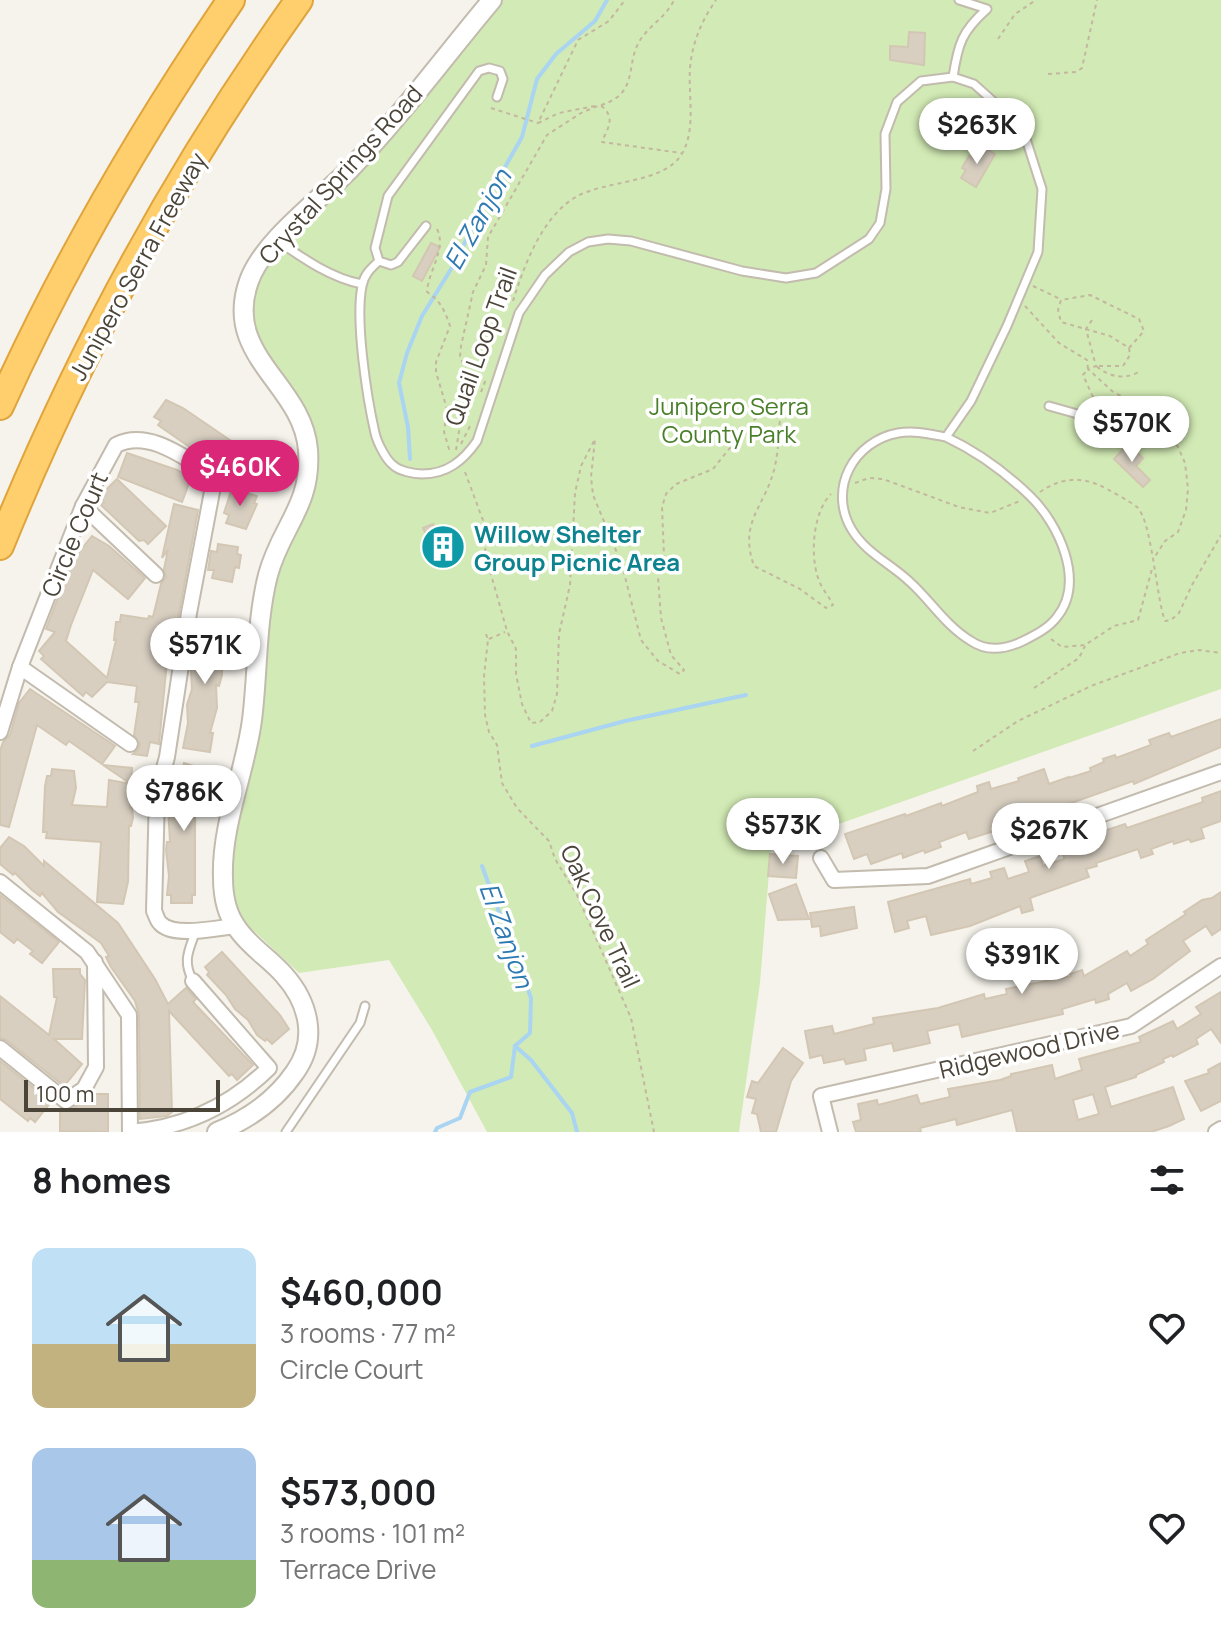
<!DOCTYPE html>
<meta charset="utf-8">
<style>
:root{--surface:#fff;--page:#f2f2f2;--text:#202124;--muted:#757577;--accent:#db2777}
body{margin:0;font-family:Manrope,sans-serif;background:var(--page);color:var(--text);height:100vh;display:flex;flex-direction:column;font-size:30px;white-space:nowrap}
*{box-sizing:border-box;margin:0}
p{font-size:26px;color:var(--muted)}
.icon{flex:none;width:44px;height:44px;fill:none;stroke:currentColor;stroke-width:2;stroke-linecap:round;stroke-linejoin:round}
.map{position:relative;height:1132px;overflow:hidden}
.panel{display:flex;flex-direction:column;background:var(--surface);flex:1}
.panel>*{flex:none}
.scale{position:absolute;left:24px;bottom:20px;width:196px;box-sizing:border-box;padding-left:8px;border:4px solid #4b4439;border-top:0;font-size:22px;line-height:28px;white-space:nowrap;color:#4b4439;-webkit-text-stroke:6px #fff;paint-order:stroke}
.price{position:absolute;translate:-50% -68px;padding:0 18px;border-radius:28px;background:#fff;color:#222;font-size:26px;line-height:52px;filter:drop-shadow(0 2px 4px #0008)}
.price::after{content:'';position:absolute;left:50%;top:48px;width:24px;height:18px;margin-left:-12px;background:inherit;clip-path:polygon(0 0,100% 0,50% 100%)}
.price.selected{background:var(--accent);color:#fff}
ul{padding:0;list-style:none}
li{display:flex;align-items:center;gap:24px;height:200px;padding:0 32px}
li span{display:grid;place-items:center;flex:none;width:224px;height:160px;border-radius:16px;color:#555}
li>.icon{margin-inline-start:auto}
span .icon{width:96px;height:96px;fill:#fffc;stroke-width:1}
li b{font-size:34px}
h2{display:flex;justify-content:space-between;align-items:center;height:96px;padding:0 32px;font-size:34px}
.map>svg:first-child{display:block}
.green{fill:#d2eab5}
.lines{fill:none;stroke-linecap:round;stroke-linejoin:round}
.stream{stroke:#a9d4f2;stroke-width:4}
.building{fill:#d8cfc1;stroke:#d3c7b4;stroke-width:2;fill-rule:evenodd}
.service-casing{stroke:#c2bbae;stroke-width:11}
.minor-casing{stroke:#c2bbae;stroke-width:18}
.tertiary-casing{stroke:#c2bbae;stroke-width:22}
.motorway-casing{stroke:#e0a43c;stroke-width:30}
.path{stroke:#c4b79f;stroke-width:2;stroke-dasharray:4 4;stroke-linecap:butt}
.service{stroke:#fff;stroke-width:7}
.minor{stroke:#fff;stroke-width:14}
.tertiary{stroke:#fff;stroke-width:18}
.motorway{stroke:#ffcf6e;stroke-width:26}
.labels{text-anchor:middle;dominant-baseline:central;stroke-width:7;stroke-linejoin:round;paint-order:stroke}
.street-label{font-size:24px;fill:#4b4439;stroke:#fff}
.park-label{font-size:24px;fill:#4a7f2a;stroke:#fff}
.culture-label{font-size:24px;font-weight:bold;fill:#0d838f;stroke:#fff;text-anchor:start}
.water-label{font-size:26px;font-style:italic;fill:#2e7ab2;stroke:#fff}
</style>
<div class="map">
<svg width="1221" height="1132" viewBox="0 0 1221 1132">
<rect width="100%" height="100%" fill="#f6f3ec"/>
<path class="green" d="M498,0h723v689l-450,159 -11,135 -21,149h-252l-55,-102 -43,-70 -90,13 -58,-54 -11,-34 1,-37 38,-255 43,-128 -63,-146 8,-46z"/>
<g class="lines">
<g class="stream">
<path d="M410,459l-2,-32 -9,-44 8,-30 15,-37 34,-55 23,-48 43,-76 15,-58 19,-25 39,-33 12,-21"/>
<path d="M532,746l93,-25 121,-26"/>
<path d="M482,866l49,132 -1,35 -15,13"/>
<path d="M515,1046l16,14 41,53 5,19"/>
<path d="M435,1132l2,-4 23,-10 10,-26 41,-15 4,-31"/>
</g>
</g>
<g class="building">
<path d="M909,32l16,1 -1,32 -34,-5v-14l18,1z"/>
<path d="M980,145l15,9 -19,33 -15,-9 5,-8 -4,-2 7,-12 3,2z"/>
<path d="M431,243l9,4 -18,34 -9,-5z"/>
<path d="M166,400l17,8 63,43 -2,3 6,4 -5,11 -11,9 -76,-53 3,-4 -7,-4z"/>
<path d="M1128,444l15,14 -7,8 14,14 -7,7 -29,-28z"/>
<path d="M127,453l50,17 14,8 -9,24 -64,-25z"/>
<path d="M117,479l49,47 -18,18 -4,-4 -5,1 -38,-36 3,-3 -4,-6z"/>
<path d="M232,488l25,8 -3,7 3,1 -11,25 -20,-6 3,-8 -5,-2z"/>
<path d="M174,504l24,6 -21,114 -10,37 -8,83 -9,-2 -3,14 -14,-2 5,-4 2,-6 -6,-9 5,-33h-4l2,-16 -30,-4 -15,15 -6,-5 -3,4 -42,-37 3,-3 -5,-5 16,-19 -9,-3 26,-68 20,-25 17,10 36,32 -17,21 -35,-29 -22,55 -5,16 41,37 9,-38h-2l2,-18h4l1,-7 27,4 1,-3 4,1 8,-33 5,-7 -2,-8 4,-19 -6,8z"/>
<path d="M433,524l7,16 8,-4 9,19 -17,8 -17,-35z"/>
<path d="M218,544l20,3 -1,7 4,1 -2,13 -4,-1 -3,15 -20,-4 2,-8h-6l3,-19 6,1z"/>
<path d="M205,621l20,3 -1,8h2l1,9 -8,24 3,1v9l-3,11 -3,-1 1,23 -7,25h3l-3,19 -27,-4 5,-25 -1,-18 5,-16 -1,-18 6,-17 -1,-17 3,-9 5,1z"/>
<path d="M30,689l85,57 -13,18 -33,-23 -3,4 -29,-20 -28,102 -9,-2v-74l3,-9 7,-7 9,-32z"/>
<path d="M1221,719v28l-87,37 -1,-3 -101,36 -2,-4 -29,7 2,8 -34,11 -3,-7 -27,10 2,5 -16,6 -1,-3 -21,8 -1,-5 -31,11 -4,-10 -13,5 -9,-25 60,-20 1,2 35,-13 1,3 36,-14 -1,-6 12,-4 2,7 28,-8 -1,-3 26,-9 5,15 20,-7v1l22,-7 -1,-3 14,-6 -1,-3 12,-4 1,3 35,-13 -2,-5 20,-7 2,4z"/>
<path d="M184,763l28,9 -10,27 -7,-2v98h-3v8h-21v-8h-4l2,-19 -3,-26 1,-8h3l-2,-35h5v-10z"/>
<path d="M103,765l29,3 -1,17h3l-4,23h2l1,10 -2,8h-2l-1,56 -5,22 -26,-2 4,-60 -55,-4 1,-6h-4l2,-46 2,-10h4l1,-7 22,2 2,17 -4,17 35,2 2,-27 22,4z"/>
<path d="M1221,791v30l-20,7 3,10 -13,4 -2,-3 -15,5 -1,-3 -22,8 2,5 -12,4 -3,-9 -42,14 1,3 -11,3 3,8 -59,21 3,12 -11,3 -2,-7 -50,20 -39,9 -5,-19 -19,5 2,7 -14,4 -7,-30 82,-23 1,5 21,-6 -2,-6 14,-4 4,11 21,-7 -4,-11 15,-5 3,10 21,-7 -2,-14 63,-21 2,4 76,-26 -1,-4z"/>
<path d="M9,837l15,9 20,20v-5l74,62 37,56 13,25 18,-16 10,11 -3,3 60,63 -16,15 -5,-6 -3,2 -60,-65 3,101 -5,4 -27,3 -1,-104 -4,-14 -24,-34 -5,-10 3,-1 -8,-13 -43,-31 -16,-19 -2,3 -8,-6 -17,-17 -2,2 -13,-11v-16z"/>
<path d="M770,854l28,2 -2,22 -28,-2z"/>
<path d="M796,884l13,35 -31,1 -9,-26z"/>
<path d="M1221,892v37l-9,6 -6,-9 -23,15 7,10 -37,28 -22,12 -4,-8 -19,11 1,5 -13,4 -1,-4 -33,10 1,5 -101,23 -3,-13 -32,7 3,12 -36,8 -2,-8 -28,6 2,11 -20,4 -2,-5 -20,4 -2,-8 -12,3 -5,-27 27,-5 2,8 40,-10 -1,-6 65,-10 46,-14 1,5 22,-5 -1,-5 65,-13 -1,-2 12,-4 2,6 43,-25 3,5 18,-12 -2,-4 40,-26 -2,-2 18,-12 10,-2z"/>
<path d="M0,895l59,47 -17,21 -12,-9 3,-3 -16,-12 -3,4 -14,-11z"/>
<path d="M854,907l3,21 -36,8 -1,-10 -8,1 -2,-14z"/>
<path d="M222,952l58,63 9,14 -17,15 -5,-5 -2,2 -8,-6 -9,-15 -13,-11 -9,-14 -19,-20 2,-3 -4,-5z"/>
<path d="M53,969h27v5l5,6 -3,59h-28l28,25 -18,22 -58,-46 -6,-2v-42l49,39 8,-38h-3z"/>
<path d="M1221,992v51l-10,-14 -15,10 2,5 -25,13 -1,-2 -9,4 1,3 -28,13v2l-31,10 6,20 62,-20 11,32 -15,7 -18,6h-134l-5,-22 -55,15 -1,-6 -36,9 1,4h-65l-3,-10 8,-2 -3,-16 19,-4 1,5 39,-10 3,9 30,-7 -2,-8 52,-9 11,-4v-2l41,-9 3,14 27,-9 -3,-11 62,-17 -2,-5 34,-16 4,8 24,-15 -5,-7zM1093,1094l6,20 -21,6 -5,-20z"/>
<path d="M783,1048l20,15 -12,18 -15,51h-15l-4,-18 -5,-1 4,-14 -9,-2 5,-16 6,2z"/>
<path d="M0,1061l51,41 -16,20 -5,-4 -2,3 -28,-22z"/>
<path d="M1221,1063v38l-20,10 -16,-30 24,-8 -1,-3z"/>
<path d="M93,1094h15v38l-48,-1v-19l12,-3z"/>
</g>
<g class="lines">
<g class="service-casing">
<g id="service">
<path d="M953,77c5,-33 9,-46 34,-68l-28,-9"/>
<path d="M426,226l-28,36 -7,3 -12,-4 -4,-13 13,-52 91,-125 10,-3 11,3 3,8 -6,18"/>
<path d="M278,241c26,18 53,37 84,43"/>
<path d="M379,261c-9,8 -15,14 -17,25 -7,35 5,112 13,147 2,9 11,27 18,32 6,6 21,9 29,9 25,0 41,-13 55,-33l42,-128 26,-38 24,-23 19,-10 20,-3 23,2 111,30 44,7 30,-5 53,-34 11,-16 6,-34 -1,-55 12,-32 24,-21 32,-4 21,7 29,26 23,29 16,50 -4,63 -31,74 -36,75 -25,36c-16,-3 -32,-7 -48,-4 -44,8 -71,56 -46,97 15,24 38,33 58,52 21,19 36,44 61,59 16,11 35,8 52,0 12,-6 26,-13 34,-24 29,-36 1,-94 -27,-121 -25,-24 -52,-44 -84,-59"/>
<path d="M1049,406l64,18"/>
<path d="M193,981c-11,-21 -4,-30 3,-51"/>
<path d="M286,1132l74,-109 5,-17"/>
</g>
</g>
<g class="minor-casing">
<g id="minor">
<path d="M83,506l73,69"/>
<path d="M20,667l110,77"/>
<path d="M0,732l20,-65 63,-161 33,-61c33,-17 70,14 99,31l-26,137 -22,144 -10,37 -3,117c2,4 3,9 6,12 13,15 57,5 75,3"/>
<path d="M821,858l13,22 94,-4 293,-104"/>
<path d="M0,882l87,70 42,63 1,117"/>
<path d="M0,1048l66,53 18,-12 12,-22 -1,-105"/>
<path d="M130,1132c55,-4 100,-26 139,-64l-76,-87"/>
<path d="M830,1132l-9,-36 310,-70 90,-60"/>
<path d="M1216,1132l5,-3"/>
</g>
</g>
<g class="tertiary-casing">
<path id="tertiary" d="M217,1132c32,-13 59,-32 78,-60 23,-32 14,-69 -11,-97 -15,-17 -34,-28 -47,-47 -11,-15 -14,-33 -14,-50 -2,-53 22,-105 29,-158 6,-47 4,-98 16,-145 13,-49 44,-69 40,-125 -5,-66 -86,-94 -59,-169 14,-40 71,-81 102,-113 50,-52 94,-112 141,-168"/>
</g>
<g class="motorway-casing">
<g id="motorway">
<path d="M0,406c64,-142 143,-277 231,-406"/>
<path d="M0,546c78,-193 178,-376 299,-546"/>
</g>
</g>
<g class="path">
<path d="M998,39l17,-25 21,-14"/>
<path d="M1048,74l28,-2 6,-4 15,-68"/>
<path d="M601,105c37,-11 25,-38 37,-61 9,-18 28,-26 36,-44"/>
<path d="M595,106l-36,7 -21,10 40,-83 31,-19 16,-21"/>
<path d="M491,108l47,15"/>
<path d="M437,229c10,20 -9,42 -10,63 13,8 18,19 23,34l-14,36v10l11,37 -3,23 5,17 3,-2"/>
<path d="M1033,286l27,13"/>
<path d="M513,301c11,-35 28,-82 61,-103 31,-19 91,-13 109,-46 13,-25 5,-58 7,-84 2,-25 12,-48 26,-68"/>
<path d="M1025,306l34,37 28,17 1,9 -5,6 9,20 12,15"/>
<path d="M1092,320l-6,9 10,37 -8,3 24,22 43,24 23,32 7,16 3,26 -2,21 -8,22 -13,9 -11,17"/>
<path d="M1129,348l15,-17 -5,-12 -49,-24 -29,5 -3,10 3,12 49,14 19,12 1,7 -7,11h-27c14,11 27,14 43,6"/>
<path d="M481,392l5,-13"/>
<path d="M461,444l10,-20"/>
<path d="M456,450l12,-75 -8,-19 1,-10 12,-54 13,-27 2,-28 59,-102 34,-22 19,-8c18,13 6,25 2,37l79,11"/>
<path d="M465,472l22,59 -2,22 22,78 9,18v25l6,30 9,19 9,-1 12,-11 5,-17 2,-60 11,-49 5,-92 6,-27 14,-27 -4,38 2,18 29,70 19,75 17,21 22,13 4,-4 -13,-15 -10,-37 -3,-41 6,-21 -2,-49 4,-13 10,-10 37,-15 16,-20 18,-15 7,-14 26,-16c0,21 -1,42 -5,62 -9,41 -37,54 -21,100l46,23 26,19 7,-3c-4,-9 -12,-17 -15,-27 -8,-24 -5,-66 13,-84"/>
<path d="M855,483l14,-5 14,1 76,28 31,6 30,-12"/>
<path d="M1040,492c18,-13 38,-16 59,-7 7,3 32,17 38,22 15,14 19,90 28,114l6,-1 8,-7 13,-28 29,-50"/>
<path d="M486,634l2,6 -4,36 1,39 4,17 8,13 5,38 15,25 32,33 6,18 22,36 54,123 23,114"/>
<path d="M489,639l16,-7"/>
<path d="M1051,639l11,8 23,-2 29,-19 24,-6 14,-51"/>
<path d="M1034,688l45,-30 6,-12"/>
<path d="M973,751l45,-30 73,-35 89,-33 19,-3 22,3"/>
</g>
<use href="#service" class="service"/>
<use href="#minor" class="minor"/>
<use href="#tertiary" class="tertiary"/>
<use href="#motorway" class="motorway"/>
</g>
<defs>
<g id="building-disc" transform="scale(2.3)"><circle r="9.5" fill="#0f9aa8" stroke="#fff"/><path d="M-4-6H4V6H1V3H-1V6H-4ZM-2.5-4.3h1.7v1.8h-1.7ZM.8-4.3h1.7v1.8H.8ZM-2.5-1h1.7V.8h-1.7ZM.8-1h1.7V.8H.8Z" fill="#fff"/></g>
</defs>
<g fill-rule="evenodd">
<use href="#building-disc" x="443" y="547"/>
</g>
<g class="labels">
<g class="street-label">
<text transform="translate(340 174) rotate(-48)">Crystal Springs Road</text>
<text transform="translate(137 266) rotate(-61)">Junipero Serra Freeway</text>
<text transform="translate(480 346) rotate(-70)">Quail Loop Trail</text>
<text transform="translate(74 534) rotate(-67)">Circle Court</text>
<text transform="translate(601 916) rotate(65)">Oak Cove Trail</text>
<text transform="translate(1029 1049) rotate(-13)">Ridgewood Drive</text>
</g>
<g class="park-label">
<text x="729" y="405">Junipero Serra<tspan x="729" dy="28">County Park</tspan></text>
</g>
<g class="culture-label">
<text x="474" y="533">Willow Shelter<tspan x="474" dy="28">Group Picnic Area</tspan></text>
</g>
<g class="water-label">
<text transform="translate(477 219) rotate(-61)">El Zanjon</text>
<text transform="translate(507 935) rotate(70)">El Zanjon</text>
</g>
</g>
</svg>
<div class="scale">100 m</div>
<b class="price" style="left:977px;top:166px">$263K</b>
<b class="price" style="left:1132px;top:464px">$570K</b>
<b class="price selected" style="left:240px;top:508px">$460K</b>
<b class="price" style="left:205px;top:686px">$571K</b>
<b class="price" style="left:184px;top:833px">$786K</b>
<b class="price" style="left:783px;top:866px">$573K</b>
<b class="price" style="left:1049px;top:871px">$267K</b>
<b class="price" style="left:1022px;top:996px">$391K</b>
</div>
<section class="panel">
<h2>8 homes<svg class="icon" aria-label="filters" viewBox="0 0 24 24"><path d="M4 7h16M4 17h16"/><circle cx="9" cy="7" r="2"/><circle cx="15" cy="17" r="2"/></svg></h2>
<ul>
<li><span style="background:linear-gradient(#bfe0f5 60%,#c2b280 0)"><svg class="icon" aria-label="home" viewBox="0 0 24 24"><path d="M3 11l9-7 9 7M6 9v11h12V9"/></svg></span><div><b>$460,000</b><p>3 rooms · 77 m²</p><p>Circle Court</p></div><svg class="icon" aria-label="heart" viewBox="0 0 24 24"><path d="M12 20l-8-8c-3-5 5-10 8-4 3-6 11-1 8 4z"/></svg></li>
<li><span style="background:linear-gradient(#a9c7e8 70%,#8fb573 0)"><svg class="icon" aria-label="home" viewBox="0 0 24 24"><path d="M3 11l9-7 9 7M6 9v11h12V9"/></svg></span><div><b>$573,000</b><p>3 rooms · 101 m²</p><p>Terrace Drive</p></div><svg class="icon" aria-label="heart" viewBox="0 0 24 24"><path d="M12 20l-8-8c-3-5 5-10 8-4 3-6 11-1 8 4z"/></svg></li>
</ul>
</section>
